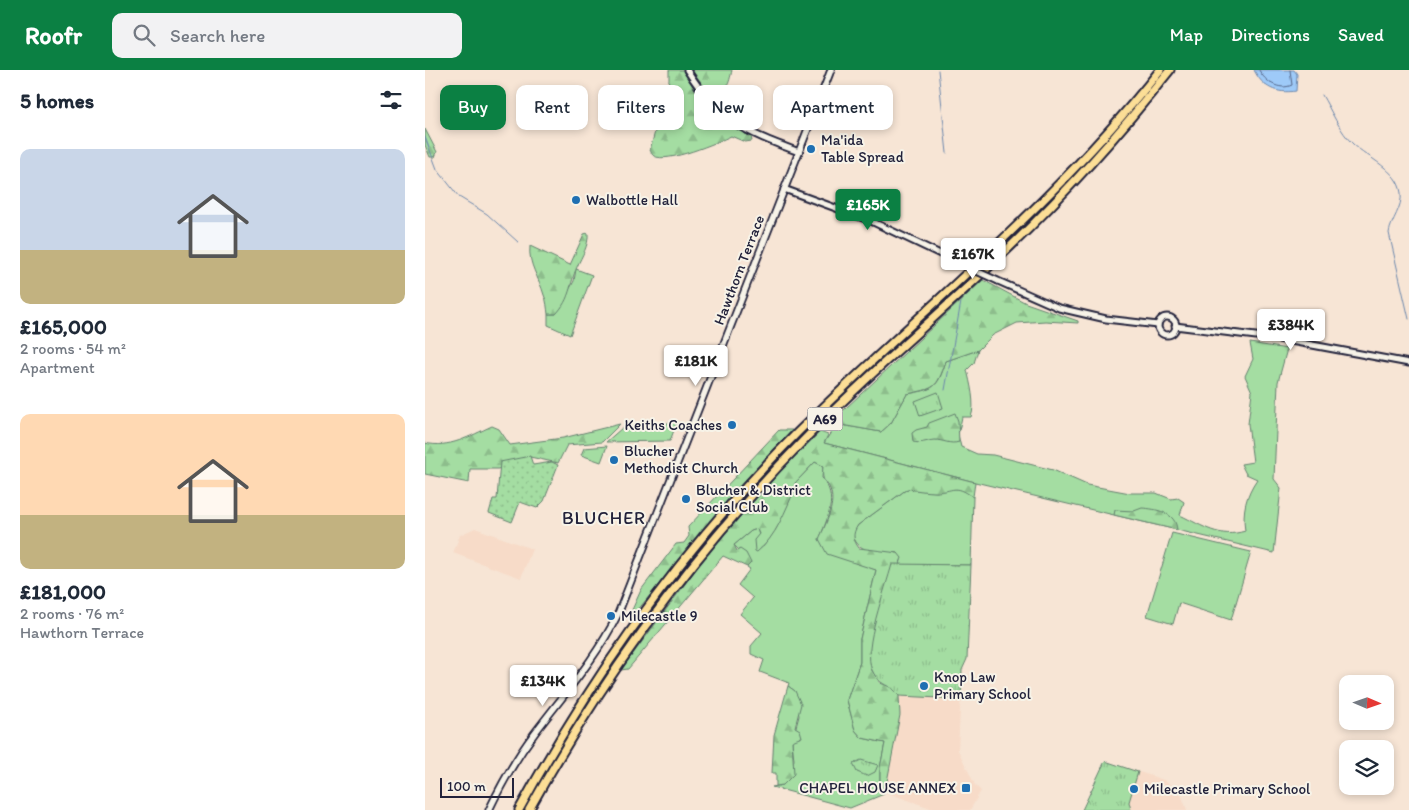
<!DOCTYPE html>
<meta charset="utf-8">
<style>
:root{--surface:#fff;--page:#f2f2f3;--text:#1f2937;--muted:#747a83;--accent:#0b8043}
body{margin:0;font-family:Itim,sans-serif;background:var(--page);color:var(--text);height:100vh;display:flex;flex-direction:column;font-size:19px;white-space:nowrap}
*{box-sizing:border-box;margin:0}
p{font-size:16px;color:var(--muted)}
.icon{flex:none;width:28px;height:28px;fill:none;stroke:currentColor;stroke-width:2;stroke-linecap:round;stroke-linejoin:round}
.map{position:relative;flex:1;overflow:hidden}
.details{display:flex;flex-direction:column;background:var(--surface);width:425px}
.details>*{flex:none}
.hud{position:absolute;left:15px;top:15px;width:475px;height:45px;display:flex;gap:10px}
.needle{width:32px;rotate:92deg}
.buttons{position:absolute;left:914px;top:605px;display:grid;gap:10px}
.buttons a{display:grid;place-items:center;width:55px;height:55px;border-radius:10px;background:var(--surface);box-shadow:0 2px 8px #0003;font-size:25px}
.scale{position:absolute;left:15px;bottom:12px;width:74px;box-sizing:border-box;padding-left:5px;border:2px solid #22223b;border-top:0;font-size:14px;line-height:18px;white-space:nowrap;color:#22223b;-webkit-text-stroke:4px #f7f3e8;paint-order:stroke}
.price{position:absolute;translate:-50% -42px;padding:0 11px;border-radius:5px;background:#fff;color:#222;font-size:16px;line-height:32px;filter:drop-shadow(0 1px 2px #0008)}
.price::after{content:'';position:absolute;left:50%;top:30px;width:15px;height:11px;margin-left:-8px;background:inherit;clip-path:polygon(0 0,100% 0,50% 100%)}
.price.current{background:var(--accent);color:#fff}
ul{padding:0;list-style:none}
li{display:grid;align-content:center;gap:10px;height:265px;padding:0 20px}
li span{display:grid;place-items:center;height:155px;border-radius:10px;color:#555}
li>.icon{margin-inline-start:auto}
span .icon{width:90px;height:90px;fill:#fffc;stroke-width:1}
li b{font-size:21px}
h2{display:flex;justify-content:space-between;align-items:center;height:60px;padding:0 20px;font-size:21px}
.pill{padding:0 18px;border-radius:10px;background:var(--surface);box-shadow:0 2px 8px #0003;font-size:18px;line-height:45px}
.pill.current{background:var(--accent);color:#fff}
header{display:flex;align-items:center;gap:30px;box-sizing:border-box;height:70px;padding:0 25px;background:var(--accent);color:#fff}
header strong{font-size:24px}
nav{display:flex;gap:28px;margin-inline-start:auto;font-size:18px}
.search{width:350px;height:45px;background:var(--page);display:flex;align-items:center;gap:12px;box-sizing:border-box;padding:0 18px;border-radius:10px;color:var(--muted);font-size:19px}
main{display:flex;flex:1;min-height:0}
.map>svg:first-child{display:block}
.built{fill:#f7dbc8}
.grass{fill:#a4dda2;stroke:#63806e}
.forest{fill:url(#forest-firs);stroke:#63806e}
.park{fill:url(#park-tufts);stroke:#63806e}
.garden{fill:url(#garden-dots);stroke:#63806e}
.water{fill:#9ecaf8;stroke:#6c87ac}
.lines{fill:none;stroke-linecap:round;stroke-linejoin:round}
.shore{stroke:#546587;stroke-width:1}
.stream{stroke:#6c87ac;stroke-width:1}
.tertiary-casing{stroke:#22223b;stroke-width:9}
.secondary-casing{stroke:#22223b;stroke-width:9}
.trunk-casing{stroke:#22223b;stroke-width:11}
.tertiary{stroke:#f7f3e8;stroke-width:5}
.secondary{stroke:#f7f3e8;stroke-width:5.5}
.trunk{stroke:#fcde96;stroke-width:7}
.tertiary-bridge-casing{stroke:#22223b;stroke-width:9;stroke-linecap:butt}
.tertiary-bridge{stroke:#f7f3e8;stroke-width:5}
.poi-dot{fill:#1f6fb2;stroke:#f7f3e8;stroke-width:2}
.labels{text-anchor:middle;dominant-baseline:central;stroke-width:4;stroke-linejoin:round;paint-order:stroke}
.shield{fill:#f7f3e8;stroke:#62616f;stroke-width:1}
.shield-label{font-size:14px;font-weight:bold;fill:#22223b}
.poi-label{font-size:15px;fill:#22223b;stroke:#f7f3e8;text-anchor:start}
.street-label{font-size:15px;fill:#22223b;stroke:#f7f3e8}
.quarter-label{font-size:18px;letter-spacing:1px;fill:#22223b;stroke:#f7f3e8}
</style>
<header>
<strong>Roofr</strong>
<div class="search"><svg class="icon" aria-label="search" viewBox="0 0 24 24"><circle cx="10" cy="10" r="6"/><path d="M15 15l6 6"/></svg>Search here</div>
<nav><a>Map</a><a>Directions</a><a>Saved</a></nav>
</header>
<main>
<section class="details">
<h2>5 homes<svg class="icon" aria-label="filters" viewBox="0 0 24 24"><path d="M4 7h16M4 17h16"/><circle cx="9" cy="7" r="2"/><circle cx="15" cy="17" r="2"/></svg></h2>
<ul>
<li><span style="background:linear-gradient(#c9d6e8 65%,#c2b280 0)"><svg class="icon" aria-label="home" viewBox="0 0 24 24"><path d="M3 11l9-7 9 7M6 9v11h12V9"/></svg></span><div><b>£165,000</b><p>2 rooms · 54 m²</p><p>Apartment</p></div></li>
<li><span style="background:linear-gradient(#ffd9b3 65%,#c2b280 0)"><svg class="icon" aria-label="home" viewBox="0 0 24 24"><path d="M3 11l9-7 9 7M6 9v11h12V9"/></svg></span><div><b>£181,000</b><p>2 rooms · 76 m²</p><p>Hawthorn Terrace</p></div></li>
</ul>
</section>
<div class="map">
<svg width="984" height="740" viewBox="0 0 984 740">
<defs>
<pattern id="forest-firs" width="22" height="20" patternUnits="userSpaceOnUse" patternTransform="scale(1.25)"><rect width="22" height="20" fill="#a4dda2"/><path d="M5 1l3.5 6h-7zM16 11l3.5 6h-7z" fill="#8dbd8c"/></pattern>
<pattern id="park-tufts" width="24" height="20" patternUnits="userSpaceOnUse" patternTransform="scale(1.25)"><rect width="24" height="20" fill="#a4dda2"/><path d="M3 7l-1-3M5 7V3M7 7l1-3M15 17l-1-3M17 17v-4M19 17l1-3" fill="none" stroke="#8dbd8c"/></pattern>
<pattern id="garden-dots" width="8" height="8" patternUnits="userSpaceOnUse" patternTransform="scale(1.25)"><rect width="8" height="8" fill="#a4dda2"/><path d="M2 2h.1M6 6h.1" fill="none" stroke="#8dbd8c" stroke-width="1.8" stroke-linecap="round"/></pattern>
</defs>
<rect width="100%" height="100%" fill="#f7e5d5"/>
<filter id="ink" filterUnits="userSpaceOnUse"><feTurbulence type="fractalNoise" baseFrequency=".02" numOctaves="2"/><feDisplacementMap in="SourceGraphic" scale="10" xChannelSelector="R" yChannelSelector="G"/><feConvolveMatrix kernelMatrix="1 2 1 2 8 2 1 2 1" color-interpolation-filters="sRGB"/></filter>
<g filter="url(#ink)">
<g class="built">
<path d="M50,458l57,21 -11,29 -68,-25 7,-18z"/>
<path d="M467,494l79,1 -4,94 -5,11 -4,80 17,35 6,6 -11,19h-34l-51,-18 15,-77 -1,-19 -5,-8z"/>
<path d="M680,691l59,19 17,14 6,16h-105z"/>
</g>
<g class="grass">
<path d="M151,199l16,6 -22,60 -22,-10v-11h8l18,-33z"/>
<path d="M825,273l37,6 -9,33 -4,97 7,9 -7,65 -299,-71 -151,-39 11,-17 6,-1 40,7 10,-9 16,-29c28,-5 30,-5 39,-33l32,-11 -4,13 -7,7c3,12 9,35 4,47h-9l-4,18 3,12 16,7 16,1 60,15 34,15 43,8h26l15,6 7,-1 6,4 -4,13c23,11 40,24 65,16 -3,-20 1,-36 12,-52l-11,-5 -5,-10 12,-2 -5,-38 4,-32 -7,-16 8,-17z"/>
<path d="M252,352l-7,19 -64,1 16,-14z"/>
<path d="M390,392l8,4 -1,12c17,19 5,41 -3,62l39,23 18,7 -16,69v23l-13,38 8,30 7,8 23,5 -5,25v24l4,2 -34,14 -78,-21 11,-2 11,-25 -2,-19 7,-25 -4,-25 -7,-5 1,-3 -29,-11 4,-12 -13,-6v-8l11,-13 -22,-19 13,-16 -15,-13 12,-16 -3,-2 4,-4 -17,-18 17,-14 6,-2 6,18 13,-18 19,-40v-6z"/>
<path d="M524,418l15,2 9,7 -2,68h-72l2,-4 -3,-8c-18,-1 -44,1 -45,-21l5,-7 49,-36 30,3z"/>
<path d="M747,463l79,19 -20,68 -52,-17 -6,21 -26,-8z"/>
</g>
<g class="forest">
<path d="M244,0h15c22,32 31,50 67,67l1,4 -7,1 -14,-6c-13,6 -64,28 -77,20 -2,-1 -3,-4 -4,-6l19,-70z"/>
<path d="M267,0h40c-3,14 -5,23 -20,27z"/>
<path d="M0,59l12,23 -2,5h-5l-5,-12z"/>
<path d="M163,163c1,13 -6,22 -11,34 -8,18 -6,31 -21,47h-8c-1,-6 -1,-13 -4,-19 -5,-18 -16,-30 -14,-49l40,19 14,-31z"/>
<path d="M558,210l43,23 52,18v2l-33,-2 -28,2 -24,12 -15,15 -32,11c-10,29 -11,27 -39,33l-16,29 -10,9 -40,-7 -6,1 -4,-4z"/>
<path d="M530,343l3,8 1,21c-9,3 -15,-2 -25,-2 -8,1 -13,4 -21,2l-1,-9 4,-3 11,-3 2,-4z"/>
<path d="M195,354l-18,18 -35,3 -9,18 -28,-6 -32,12h-28l-1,14 -44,-9v-31c24,6 45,-7 67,-17l7,3 11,16 53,-7z"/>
<path d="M354,360h13l-97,110 -58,71 -5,-1 9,-20 35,-46 8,-1 5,-7 -1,-9z"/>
<path d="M395,362l8,3 -4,8 151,39 -2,15c-19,-14 -19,-5 -38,-5 -9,0 -19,-2 -28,-3l-49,36c-6,9 -5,15 1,23l39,5 4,5 -3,7h-7l-21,104 9,14 14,5 5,8 1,19 -15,77h-5v-24l5,-25 -23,-5 -7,-8 -8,-30 13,-38v-23l16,-69 -49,-16 -8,-15c6,-13 16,-33 12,-47 -4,-14 -10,-6 -8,-26l-8,-4 -20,21v6c-10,22 -19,48 -38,63l-2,-1 -1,-11 5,-6 -2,-5 -6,2 -17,14 3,6 3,-2 6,4 5,10 -4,4 -24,-11 -95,113 -7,1 93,-125 62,-70z"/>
<path d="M717,438c14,1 34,4 35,22l-63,-15 1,-5 19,1z"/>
<path d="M363,616l7,5 6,13 -6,23 5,3 2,7 -10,4 2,33 -11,11 -7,1v-13h-4l2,-38z"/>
</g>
<g class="park">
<path d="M513,322l5,16 -23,8 -5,-15z"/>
<path d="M182,376l-6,16 -20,-7 3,-7z"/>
<path d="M467,494l79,1 -4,94 -5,11 -1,29 -62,-3c-9,-14 -18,-7 -27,-26 -10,-21 14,-82 20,-106z"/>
<path d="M436,690l17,5 -3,7 -8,4 -10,-4 -4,-8z"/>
<path d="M680,691l33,11 -9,30 2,8h-49z"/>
</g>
<path class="garden" d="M105,386l3,9 19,-3 6,3 -14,36 -7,7 -17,-6 -8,20 -23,-9 4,-14h4l3,-37z"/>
<path class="water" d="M829,0h40l3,4 -1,17c-20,3 -33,-3 -42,-21z"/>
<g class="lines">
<path class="shore" d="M834,0c6,12 20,21 33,15l-2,-15"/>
<g class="stream">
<path d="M513,0l9,83"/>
<path d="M897,25c9,15 18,37 31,49 15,14 45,26 48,49 2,14 -10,27 -12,40l20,86"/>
<path d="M0,67l12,32 22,28 28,17 31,28"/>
<path d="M520,320l16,-88"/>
</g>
<g class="tertiary-casing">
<g id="tertiary">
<path d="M262,0c33,52 56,61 112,82"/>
<path d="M359,119l87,32 86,41"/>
<path d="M573,211l61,27 47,11 52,6"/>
<circle cx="742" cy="256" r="9"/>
<path d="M750,256l105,13 129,24"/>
</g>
</g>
<g class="secondary-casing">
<path id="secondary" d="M64,740c13,-27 27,-52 45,-76 30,-40 62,-75 84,-120l213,-544"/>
</g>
<g class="trunk-casing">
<g id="trunk">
<path d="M94,740c75,-137 167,-266 278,-377 122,-121 256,-227 363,-363"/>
<path d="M104,740c75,-135 165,-258 273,-368 60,-63 128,-119 191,-179 64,-60 123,-125 177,-193"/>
</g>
</g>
<use href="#tertiary" class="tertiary"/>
<use href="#secondary" class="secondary"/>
<use href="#trunk" class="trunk"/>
<g class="tertiary-bridge-casing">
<path id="tertiary-bridge" d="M532,192l41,19"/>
</g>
<use href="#tertiary-bridge" class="tertiary-bridge"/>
</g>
</g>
<g class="poi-dot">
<circle cx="386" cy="79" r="5"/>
<circle cx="151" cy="130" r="5"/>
<circle cx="307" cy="355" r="5"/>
<circle cx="189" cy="390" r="5"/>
<circle cx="261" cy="429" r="5"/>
<circle cx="186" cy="546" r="5"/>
<circle cx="499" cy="616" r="5"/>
<rect x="536" y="713" width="10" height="10" rx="2.5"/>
<circle cx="709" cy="719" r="5"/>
</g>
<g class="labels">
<rect class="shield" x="382.5" y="337.5" width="35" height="23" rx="4"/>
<g class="shield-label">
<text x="400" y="349">A69</text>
</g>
<g class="poi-label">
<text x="396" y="70">Ma'ida<tspan x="396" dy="17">Table Spread</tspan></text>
<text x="161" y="130">Walbottle Hall</text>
<text x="297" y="355" text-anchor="end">Keiths Coaches</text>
<text x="199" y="381">Blucher<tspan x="199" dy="17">Methodist Church</tspan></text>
<text x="271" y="420">Blucher &amp; District<tspan x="271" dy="17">Social Club</tspan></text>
<text x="196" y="546">Milecastle 9</text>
<text x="509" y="607">Knop Law<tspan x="509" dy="17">Primary School</tspan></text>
<text x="531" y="718" text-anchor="end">CHAPEL HOUSE ANNEX</text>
<text x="719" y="719">Milecastle Primary School</text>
</g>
<g class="street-label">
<text transform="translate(314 200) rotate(-69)">Hawthorn Terrace</text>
</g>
<g class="quarter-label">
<text x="179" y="448">BLUCHER</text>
</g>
</g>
</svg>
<div class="buttons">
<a><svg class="needle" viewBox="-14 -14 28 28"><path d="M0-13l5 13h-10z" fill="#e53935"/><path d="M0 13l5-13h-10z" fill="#747a83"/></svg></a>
<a><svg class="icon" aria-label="layers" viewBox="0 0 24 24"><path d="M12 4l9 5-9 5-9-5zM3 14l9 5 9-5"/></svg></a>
</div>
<div class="scale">100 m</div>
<b class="price current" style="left:443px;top:161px">£165K</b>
<b class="price" style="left:548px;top:210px">£167K</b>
<b class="price" style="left:866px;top:281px">£384K</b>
<b class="price" style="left:271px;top:317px">£181K</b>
<b class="price" style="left:118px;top:637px">£134K</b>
<div class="hud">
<a class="pill current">Buy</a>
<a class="pill">Rent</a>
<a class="pill">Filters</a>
<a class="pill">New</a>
<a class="pill">Apartment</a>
</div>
</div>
</main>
